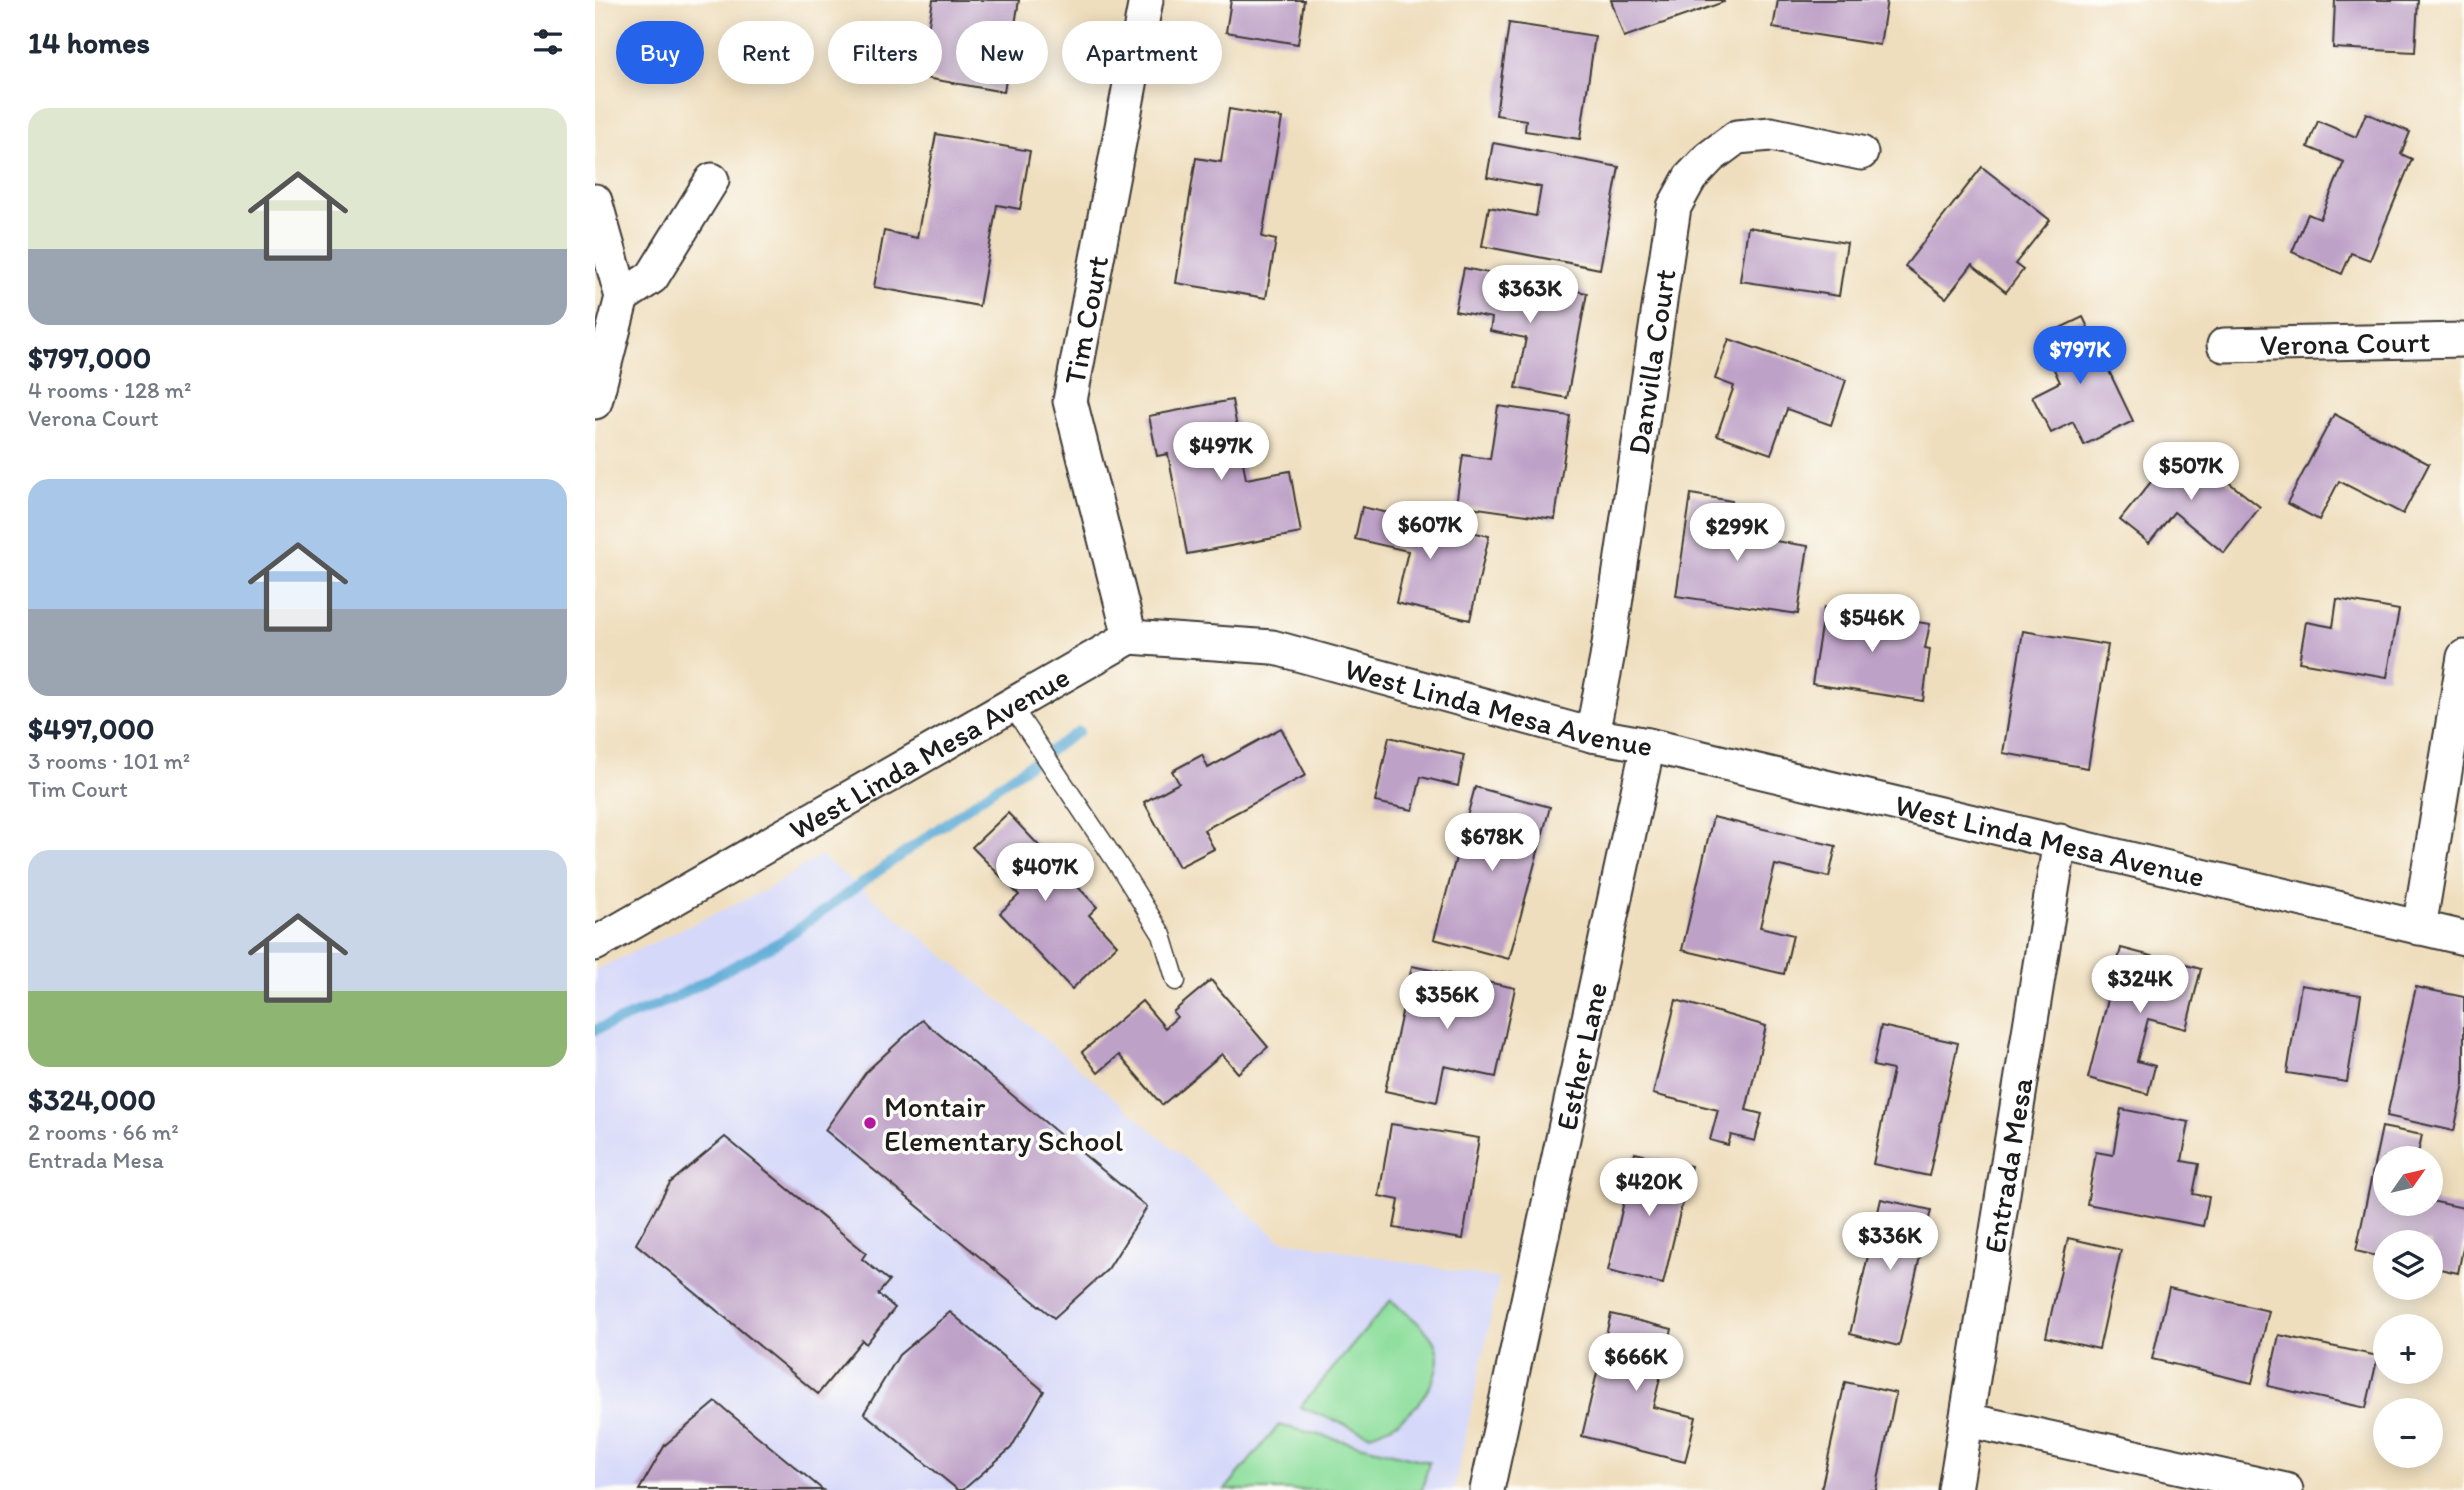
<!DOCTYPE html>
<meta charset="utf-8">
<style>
:root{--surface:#fff;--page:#f6f6f7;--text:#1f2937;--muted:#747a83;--accent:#2563eb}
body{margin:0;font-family:Itim,sans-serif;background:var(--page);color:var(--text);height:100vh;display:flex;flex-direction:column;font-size:26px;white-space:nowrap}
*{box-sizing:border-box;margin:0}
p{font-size:23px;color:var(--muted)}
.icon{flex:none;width:38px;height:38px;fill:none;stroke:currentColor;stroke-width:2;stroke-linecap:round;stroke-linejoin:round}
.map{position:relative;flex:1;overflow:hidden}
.panel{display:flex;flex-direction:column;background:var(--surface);width:595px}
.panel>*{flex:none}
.hud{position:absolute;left:21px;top:21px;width:665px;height:63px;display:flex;gap:14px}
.needle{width:46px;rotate:56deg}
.buttons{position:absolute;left:1778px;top:1146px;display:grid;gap:14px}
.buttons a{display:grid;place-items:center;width:70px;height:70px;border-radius:50%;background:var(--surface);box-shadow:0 4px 18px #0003;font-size:35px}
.price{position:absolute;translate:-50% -60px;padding:0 16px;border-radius:24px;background:#fff;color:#222;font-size:23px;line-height:46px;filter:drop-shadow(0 2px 4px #0008)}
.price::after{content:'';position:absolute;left:50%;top:42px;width:21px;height:16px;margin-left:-10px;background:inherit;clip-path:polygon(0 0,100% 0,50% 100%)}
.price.selected{background:var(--accent);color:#fff}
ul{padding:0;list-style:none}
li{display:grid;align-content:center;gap:14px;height:371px;padding:0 28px}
li span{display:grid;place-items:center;height:217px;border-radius:21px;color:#555}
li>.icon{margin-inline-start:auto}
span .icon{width:126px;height:126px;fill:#fffc;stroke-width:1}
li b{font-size:30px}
h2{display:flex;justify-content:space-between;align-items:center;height:84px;padding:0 28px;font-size:30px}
.chip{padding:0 24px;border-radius:32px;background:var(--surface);box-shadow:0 4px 18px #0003;font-size:24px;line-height:63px}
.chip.selected{background:var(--accent);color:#fff}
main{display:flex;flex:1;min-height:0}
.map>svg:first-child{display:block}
.built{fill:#d5d8f9}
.green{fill:#8fdf9e;stroke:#567e5d;stroke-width:2}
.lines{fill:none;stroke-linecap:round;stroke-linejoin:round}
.stream{stroke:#5dabd6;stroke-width:10}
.building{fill:#bea1c7}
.lane-casing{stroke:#3c3934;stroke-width:21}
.street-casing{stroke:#3c3934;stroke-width:37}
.lane{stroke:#fff;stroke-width:18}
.street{stroke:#fff;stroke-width:33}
.poi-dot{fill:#b5179e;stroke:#fdfcf7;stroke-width:2.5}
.labels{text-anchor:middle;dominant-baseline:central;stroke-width:7;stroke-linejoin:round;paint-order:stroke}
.street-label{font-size:30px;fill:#1c1c1c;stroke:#fdfcf7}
.poi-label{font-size:30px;fill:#1c1c1c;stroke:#fdfcf7;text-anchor:start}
</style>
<main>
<section class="panel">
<h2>14 homes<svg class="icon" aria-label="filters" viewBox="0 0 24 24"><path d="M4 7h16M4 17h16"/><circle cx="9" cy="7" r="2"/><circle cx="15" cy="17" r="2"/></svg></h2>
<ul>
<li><span style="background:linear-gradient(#dfe7d0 65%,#9aa5b1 0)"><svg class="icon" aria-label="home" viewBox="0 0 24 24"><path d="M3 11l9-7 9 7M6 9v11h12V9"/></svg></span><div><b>$797,000</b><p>4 rooms · 128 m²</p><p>Verona Court</p></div></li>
<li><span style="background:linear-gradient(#a9c7e8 60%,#9aa5b1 0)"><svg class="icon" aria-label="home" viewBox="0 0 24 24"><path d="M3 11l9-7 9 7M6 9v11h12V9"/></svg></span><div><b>$497,000</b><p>3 rooms · 101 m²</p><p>Tim Court</p></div></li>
<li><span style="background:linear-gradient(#c9d6e8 65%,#8fb573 0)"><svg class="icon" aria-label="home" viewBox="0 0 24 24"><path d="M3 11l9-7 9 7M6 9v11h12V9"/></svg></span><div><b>$324,000</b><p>2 rooms · 66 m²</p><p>Entrada Mesa</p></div></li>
</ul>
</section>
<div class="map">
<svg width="1869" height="1490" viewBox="0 0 1869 1490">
<rect width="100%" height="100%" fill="#fdfcf7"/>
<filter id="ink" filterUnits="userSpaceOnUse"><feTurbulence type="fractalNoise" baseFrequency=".0143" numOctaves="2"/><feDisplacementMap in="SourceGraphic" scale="14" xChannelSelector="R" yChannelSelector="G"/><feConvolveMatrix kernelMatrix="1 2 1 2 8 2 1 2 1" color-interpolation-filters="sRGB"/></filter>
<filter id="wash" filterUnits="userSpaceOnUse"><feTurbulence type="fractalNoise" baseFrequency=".00686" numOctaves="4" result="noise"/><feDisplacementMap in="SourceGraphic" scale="28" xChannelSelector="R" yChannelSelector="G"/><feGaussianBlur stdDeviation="1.57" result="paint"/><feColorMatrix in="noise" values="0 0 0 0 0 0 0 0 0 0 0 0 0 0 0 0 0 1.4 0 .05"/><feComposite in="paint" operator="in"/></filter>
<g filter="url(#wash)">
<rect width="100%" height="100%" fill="#efdebd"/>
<path class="built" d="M225,855l189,153 270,231 220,40 -45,211h-859v-520l176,-83z"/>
<g class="green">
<path d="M796,1300c14,13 34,25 43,42 14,27 -13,64 -35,79 -9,6 -19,10 -30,13l-69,-27z"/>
<path d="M684,1425l150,37 -7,28h-197z"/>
</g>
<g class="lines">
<path class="stream" d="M0,1030l75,-30 111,-59 211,-151 87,-59"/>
</g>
<g id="blocks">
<g class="building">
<path d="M338,0h86l-15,92 -84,-15z"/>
<path d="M636,0h73l-6,44 -72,-12z"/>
<path d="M1016,0h112l1,2 -100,35z"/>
<path d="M1183,0h109l-7,45 -107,-17z"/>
<path d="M1740,0h83l-3,52 -82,-4z"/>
<path d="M914,23l86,13 -15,103 -55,-8 1,-11 -30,-5z"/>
<path d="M634,109l53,9 -20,119 14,3 -10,58 -90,-15 20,-125 25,4z"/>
<path d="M1771,113l44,19 -9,22 11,5 -42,101 -19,-7 -9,21 -50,-22 16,-38 12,5 24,-57 -36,-15 10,-26 38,16z"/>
<path d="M341,134l94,17 -10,58 -23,-4 -18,101 -105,-19 10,-56 33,7z"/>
<path d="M898,143l126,24 -19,102 -118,-23 7,-39 47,9 5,-29 -54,-10z"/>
<path d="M1387,167l68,53 -35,44 8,6 -17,22 -34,-27 -26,33 -41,-32z"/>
<path d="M1153,227l99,16 -8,53 -99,-15z"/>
<path d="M869,268l123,25 -20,105 -51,-10 10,-50 -36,-7 2,-13 -37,-7z"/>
<path d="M1488,317l50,104 -49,24 -11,-23 -22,11 -19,-37 28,-14 -21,-44z"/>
<path d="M1134,339l117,41 -15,45 -44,-16 -16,45 -54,-19 17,-49 -19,-7z"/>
<path d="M637,400l14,79 44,-8 11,62 -114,21 -19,-100 -11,2 -8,-40z"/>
<path d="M903,406l72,10 -15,103 -99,-14 7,-50 27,4z"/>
<path d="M1739,414l95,50 -26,50 -64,-33 -20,39 -32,-17z"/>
<path d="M1586,445l79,62 -36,46 -50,-41 -25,31 -29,-23z"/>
<path d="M1096,494l41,7 -4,33 80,12 -10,68 -122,-18z"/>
<path d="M767,507l127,29 -19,84 -74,-17 12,-52 -53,-12z"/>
<path d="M1742,599l62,11 -12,67 -88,-15 7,-40 27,5z"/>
<path d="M1229,607l106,17 -5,24 5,1 -7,52 -111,-17z"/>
<path d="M1428,631l85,14 -20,123 -85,-15z"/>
<path d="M686,728l25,47 -102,55 10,19 -35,18 -35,-65 35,-19 -7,-12 30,-16 6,13z"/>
<path d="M794,737l75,18 -6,31 -37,-9 -8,33 -38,-8z"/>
<path d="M880,787l75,20 -41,152 -75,-20z"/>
<path d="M413,813l89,94 -8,8 28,30 -45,44 -72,-76 19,-18 -47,-48z"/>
<path d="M1118,817l123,29 -7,31 -54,-12 -15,62 33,8 -9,39 -102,-24z"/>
<path d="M1526,948l80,21 -15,60 -38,-10 -11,42 18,5 -7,28 -60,-16z"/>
<path d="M817,966l103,22 -19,89 -52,-11 -7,36 -52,-11z"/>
<path d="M616,980l57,67 -30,26 -16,-19 -60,51 -43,-50 -21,18 -16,-21 60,-51 23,27 12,-11 -4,-5z"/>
<path d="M1706,985l60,10 -14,87 -60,-9z"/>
<path d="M1821,987l48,10v88l-10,46 -67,-15z"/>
<path d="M1081,1000l90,26 -20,84 16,4 -7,27 -24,-6 -3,10 -18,-5 8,-30 -65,-16z"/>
<path d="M327,1020l225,187 -39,62 -54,49 -229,-188 42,-59z"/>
<path d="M1286,1026l77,17 -29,133 -56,-12 20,-94 -20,-4z"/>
<path d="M1526,1109l68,13 -7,39 17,3 -6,30 16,3 -6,29 -116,-22 9,-52 17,3z"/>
<path d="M796,1124l88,14 -16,101 -69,-11 5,-28 -20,-4z"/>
<path d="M1787,1127l40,8 -5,23h-32v46h46v-3l33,7v35l-6,30 -27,-6v-25h-46v16l-29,-7z"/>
<path d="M130,1137l141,116 -4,6 27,22 -11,13 17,14 -29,36 -4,-4 -44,54 -182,-150 34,-61z"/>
<path d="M1040,1153l56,13 -28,118 -55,-13z"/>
<path d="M1286,1199l50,11 -32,136 -49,-12z"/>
<path d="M1473,1238l53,12 -22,99 -53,-12z"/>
<path d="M1574,1288l100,23 -17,72 -100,-24z"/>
<path d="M355,1312l94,79 -33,57 -48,42h-5l-94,-77 35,-58z"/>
<path d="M1016,1314l61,15 -19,78 43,10 -11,45 -103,-26z"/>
<path d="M1684,1335l99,21 -12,52 -98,-22z"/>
<path d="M1250,1382l51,11 -20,97h-55z"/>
<path d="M121,1402l107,88h-184l26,-45z"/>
</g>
</g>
</g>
<g filter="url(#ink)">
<use href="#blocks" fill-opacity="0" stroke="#3c3934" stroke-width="2"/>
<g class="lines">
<g class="lane-casing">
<path id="lane" d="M416,705l112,167 39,63 14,46"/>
</g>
<g class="street-casing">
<g id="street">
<path d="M0,201l27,96 -27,105"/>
<path d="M27,297l30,-20 60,-97"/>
<path id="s1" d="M1629,345l240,-5"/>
<path id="s2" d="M535,637l-60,-236 76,-401"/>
<path id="s3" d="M997,735l15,-77 67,-451 16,-29 20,-21 27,-20 34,-3 90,19"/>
<path d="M1824,928l45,-271"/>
<path id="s4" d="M0,944l535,-307 142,10 320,88 56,10 816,193"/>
<path d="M1372,1420l319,70"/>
<path id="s5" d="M892,1490l161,-745"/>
<path id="s6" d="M1360,1490l105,-649"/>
</g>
</g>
<use href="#lane" class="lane"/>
<use href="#street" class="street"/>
</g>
</g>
<circle class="poi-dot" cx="275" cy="1123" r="7"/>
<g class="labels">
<g class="street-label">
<text stroke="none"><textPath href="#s2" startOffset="326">Tim Court</textPath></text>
<text stroke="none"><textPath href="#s1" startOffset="121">Verona Court</textPath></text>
<text stroke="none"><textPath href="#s3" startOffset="378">Danvilla Court</textPath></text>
<text stroke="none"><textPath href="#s4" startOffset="994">West Linda Mesa Avenue</textPath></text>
<text stroke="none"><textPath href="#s4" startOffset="385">West Linda Mesa Avenue</textPath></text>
<text stroke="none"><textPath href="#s4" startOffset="1561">West Linda Mesa Avenue</textPath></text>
<text stroke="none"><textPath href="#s5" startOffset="444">Esther Lane</textPath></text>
<text stroke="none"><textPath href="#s6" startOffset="329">Entrada Mesa</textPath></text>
</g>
<g class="poi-label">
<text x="289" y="1106">Montair<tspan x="289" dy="34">Elementary School</tspan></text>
</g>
</g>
</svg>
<div class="buttons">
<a><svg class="needle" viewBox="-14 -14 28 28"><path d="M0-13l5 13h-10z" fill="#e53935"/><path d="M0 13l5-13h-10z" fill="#747a83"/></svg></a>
<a><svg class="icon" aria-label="layers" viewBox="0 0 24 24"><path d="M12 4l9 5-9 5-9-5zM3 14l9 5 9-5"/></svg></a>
<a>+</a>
<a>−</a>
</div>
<b class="price" style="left:935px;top:325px">$363K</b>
<b class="price selected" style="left:1485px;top:386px">$797K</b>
<b class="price" style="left:626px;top:482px">$497K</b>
<b class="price" style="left:1596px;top:502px">$507K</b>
<b class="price" style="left:835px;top:561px">$607K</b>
<b class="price" style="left:1142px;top:563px">$299K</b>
<b class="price" style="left:1277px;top:654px">$546K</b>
<b class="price" style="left:897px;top:873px">$678K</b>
<b class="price" style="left:450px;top:903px">$407K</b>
<b class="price" style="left:1545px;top:1015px">$324K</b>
<b class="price" style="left:852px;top:1031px">$356K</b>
<b class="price" style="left:1054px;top:1218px">$420K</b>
<b class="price" style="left:1295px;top:1272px">$336K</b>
<b class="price" style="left:1041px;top:1393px">$666K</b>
<div class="hud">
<a class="chip selected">Buy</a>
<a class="chip">Rent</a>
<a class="chip">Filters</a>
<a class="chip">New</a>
<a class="chip">Apartment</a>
</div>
</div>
</main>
